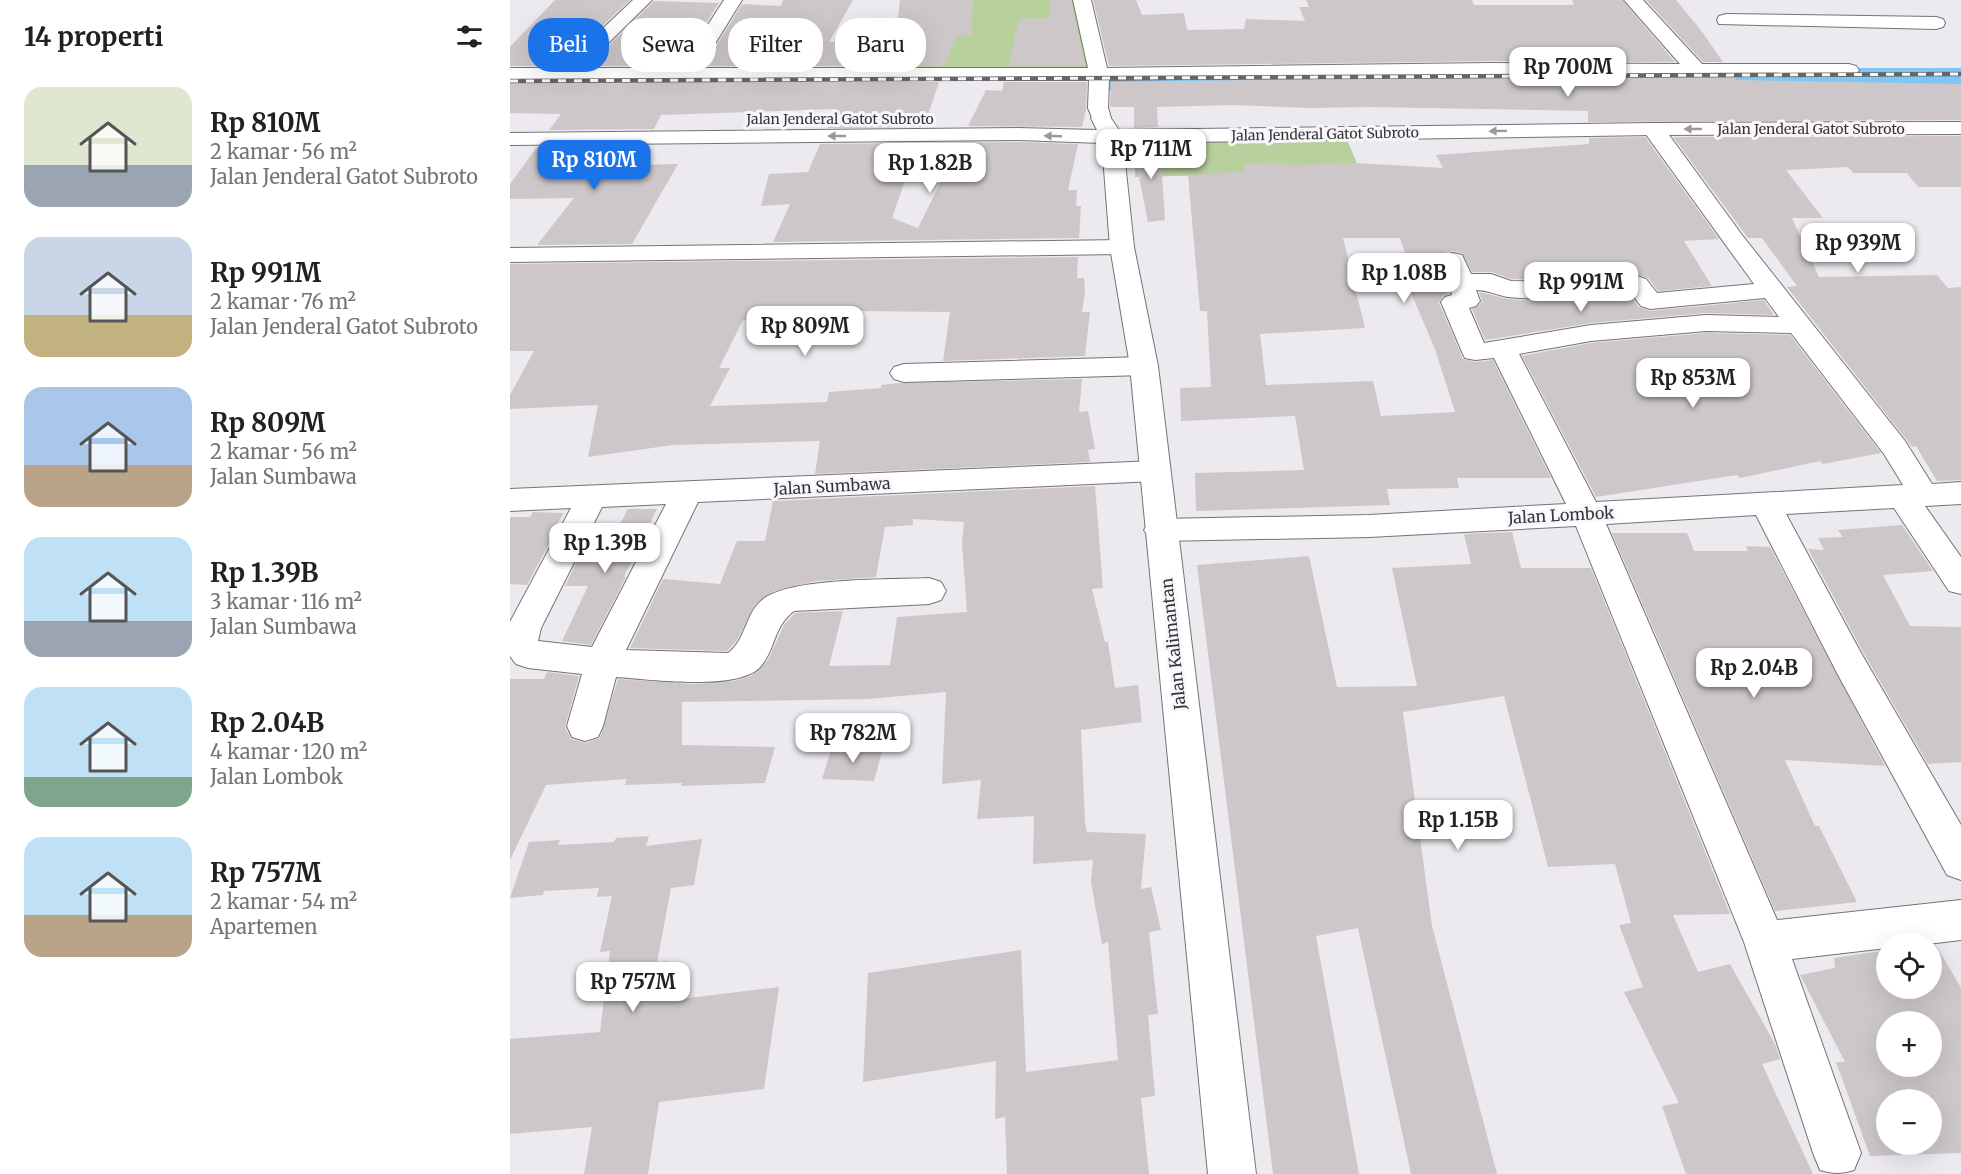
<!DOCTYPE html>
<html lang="id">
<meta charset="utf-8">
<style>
:root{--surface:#fff;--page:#f2f2f2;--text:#202124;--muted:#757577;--accent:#1a73e8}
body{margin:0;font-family:Merriweather,serif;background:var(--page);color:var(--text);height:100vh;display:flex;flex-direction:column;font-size:22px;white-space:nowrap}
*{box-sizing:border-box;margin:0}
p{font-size:20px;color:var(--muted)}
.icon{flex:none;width:33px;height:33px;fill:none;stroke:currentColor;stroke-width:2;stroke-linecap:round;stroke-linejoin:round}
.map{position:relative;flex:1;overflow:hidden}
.details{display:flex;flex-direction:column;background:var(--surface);width:510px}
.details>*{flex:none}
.guide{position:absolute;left:18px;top:18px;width:570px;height:54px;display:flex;gap:12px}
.buttons{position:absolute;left:1366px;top:933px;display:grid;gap:12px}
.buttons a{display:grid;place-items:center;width:66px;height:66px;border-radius:50%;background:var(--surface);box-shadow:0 6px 24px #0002;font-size:30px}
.price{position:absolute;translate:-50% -51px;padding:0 14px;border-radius:12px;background:#fff;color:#222;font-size:20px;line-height:39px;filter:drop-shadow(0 2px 3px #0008)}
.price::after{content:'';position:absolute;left:50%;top:36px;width:18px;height:14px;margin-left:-9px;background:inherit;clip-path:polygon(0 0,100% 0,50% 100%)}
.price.selected{background:var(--accent);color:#fff}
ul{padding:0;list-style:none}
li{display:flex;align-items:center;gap:18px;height:150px;padding:0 24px}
li span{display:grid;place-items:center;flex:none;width:168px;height:120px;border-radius:18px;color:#555}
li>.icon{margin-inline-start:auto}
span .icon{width:72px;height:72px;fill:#fffc;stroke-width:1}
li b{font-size:26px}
h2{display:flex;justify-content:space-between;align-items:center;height:72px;padding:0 24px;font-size:26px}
.tag{padding:0 21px;border-radius:24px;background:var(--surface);box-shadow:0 6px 24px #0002;font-size:21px;line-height:54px}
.tag.selected{background:var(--accent);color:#fff}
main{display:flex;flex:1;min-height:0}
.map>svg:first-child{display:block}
.green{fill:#b8d09b}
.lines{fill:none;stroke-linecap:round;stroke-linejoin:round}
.river{fill:#7cc7f4;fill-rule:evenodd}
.building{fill:#cdc7ca;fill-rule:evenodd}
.street-casing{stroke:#757377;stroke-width:2}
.secondary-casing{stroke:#757377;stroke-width:2}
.street{fill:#fff;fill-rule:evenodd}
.secondary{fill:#fff;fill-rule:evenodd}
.rail-casing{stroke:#676568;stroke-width:4.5}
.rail{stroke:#f9f7fc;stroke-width:3;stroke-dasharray:8;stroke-linecap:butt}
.oneway{fill:#9a9a9b}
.labels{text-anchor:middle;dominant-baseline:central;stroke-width:6;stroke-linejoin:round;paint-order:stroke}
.far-street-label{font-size:14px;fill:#363537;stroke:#f9f7fc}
.street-label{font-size:16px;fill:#363537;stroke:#f9f7fc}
</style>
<main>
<section class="details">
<h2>14 properti<svg class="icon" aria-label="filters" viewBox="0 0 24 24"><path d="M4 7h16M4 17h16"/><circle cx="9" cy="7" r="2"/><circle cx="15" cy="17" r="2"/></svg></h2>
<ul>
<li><span style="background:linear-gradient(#dfe7d0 65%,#9aa5b1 0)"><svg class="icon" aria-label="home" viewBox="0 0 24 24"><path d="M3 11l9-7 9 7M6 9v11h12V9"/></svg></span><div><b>Rp 810M</b><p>2 kamar · 56 m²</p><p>Jalan Jenderal Gatot Subroto</p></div></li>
<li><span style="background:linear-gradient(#c9d6e8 65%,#c2b280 0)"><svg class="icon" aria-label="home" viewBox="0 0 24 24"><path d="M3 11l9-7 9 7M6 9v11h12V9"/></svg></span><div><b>Rp 991M</b><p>2 kamar · 76 m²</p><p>Jalan Jenderal Gatot Subroto</p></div></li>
<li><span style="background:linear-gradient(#a9c7e8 65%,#b9a48a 0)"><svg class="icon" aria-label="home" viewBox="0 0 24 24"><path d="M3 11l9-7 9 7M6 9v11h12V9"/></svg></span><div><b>Rp 809M</b><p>2 kamar · 56 m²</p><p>Jalan Sumbawa</p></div></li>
<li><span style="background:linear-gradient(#bfe0f5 70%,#9aa5b1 0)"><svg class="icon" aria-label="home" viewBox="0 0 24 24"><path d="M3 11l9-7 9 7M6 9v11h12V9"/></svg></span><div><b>Rp 1.39B</b><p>3 kamar · 116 m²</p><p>Jalan Sumbawa</p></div></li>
<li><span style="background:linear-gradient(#bfe0f5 75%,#7fa58c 0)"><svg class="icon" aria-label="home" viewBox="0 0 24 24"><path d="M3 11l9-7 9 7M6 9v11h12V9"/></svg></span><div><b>Rp 2.04B</b><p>4 kamar · 120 m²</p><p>Jalan Lombok</p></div></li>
<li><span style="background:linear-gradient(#bfe0f5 65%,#b9a48a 0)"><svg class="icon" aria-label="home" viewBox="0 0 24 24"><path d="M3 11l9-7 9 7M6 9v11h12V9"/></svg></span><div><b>Rp 757M</b><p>2 kamar · 54 m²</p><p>Apartemen</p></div></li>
</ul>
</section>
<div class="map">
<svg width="1451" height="1174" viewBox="0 0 1451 1174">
<rect width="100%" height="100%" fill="#ece9ef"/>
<g class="green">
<path d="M400,0h173l16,69 -218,-2z"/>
<path d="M836,137l14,34 -225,6 2,-38z"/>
</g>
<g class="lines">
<g class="river">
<path d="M1143,68h308v22h-308l-13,-3 -5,-8 5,-8z"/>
<path d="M785,69l13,3 5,8 -5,8 -13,3 -178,1 -13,-3 -5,-8 5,-8 13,-3z"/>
</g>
</g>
<g class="building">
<path d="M45,0h75l-70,66h-50v-19z"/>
<path d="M273,0h70l-24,42 66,-2 5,-40h73l-2,35h-15l-11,31h-241l38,-62 39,2z"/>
<path d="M539,0h22l14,66h-77l11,-47 30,-1z"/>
<path d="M583,0h43l6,15 42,-2 3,17 57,-1 2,-10 59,2 -6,-14h10l-3,-7h166l2,5h100l-2,-5h50l53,62 -186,-1 -380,5z"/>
<path d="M1136,0h30l24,29 23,33h-20z"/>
<path d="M144,1l65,2 -40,63h-91z"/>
<path d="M979,77l245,1 2,2 225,4v36l-373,2v-11l-218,-4 -62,1 -75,-3 -76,2 1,20 -24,1v-21h-24l1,-25z"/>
<path d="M0,82h429l-15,45 -97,1 8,-19 -174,6 -7,14 -105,1 12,-16 -51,-1z"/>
<path d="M494,82h83l-1,27 -4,18 -114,-1 18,-36 16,1z"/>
<path d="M1451,136v51h-43l-11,-14h-54l-5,-6 -62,3 37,48h-31l27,59 118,-2 11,13 13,-1v193l-24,1 -21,-35 -4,1 -125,-160 10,-1 -35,-48h-14l-75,-101z"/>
<path d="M1135,137l74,102 -35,2 28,45 -54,5 -10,-13 -11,-4 -51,6 -75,-1 -19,-7h-20l-10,-19 -9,-2 -9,2 -5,6 10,34 -6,3 -4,7 24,56 12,3 18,-2 58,118h-94l2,10 -72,1 3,16 -194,6 -1,-38 109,-3 -9,-54 -114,5 -1,-33 31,-1 -4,-76h-7l-12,-136 56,-4 -1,-7 43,-1v2l70,-2 87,5 -7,-13 153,-11v-6zM833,238h57l10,30 1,25 24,56 20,63 -74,4 -8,-35 -107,4 -6,-51 105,-6z"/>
<path d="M508,142l60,2 -10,46h9l-1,16h5l-2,32 -306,4 17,-38 -29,2 8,-32 39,-2 12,-28 98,-1 -26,75 26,10 42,-85z"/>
<path d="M625,145h25l5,75 -17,2 -10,-50h-3z"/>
<path d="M137,146l-8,19 39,-1 -46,80 -95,1 37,-47 -64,1v-15l27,-37z"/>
<path d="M568,257l-1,21h7l1,13 -3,21h8l-5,44 -142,5 7,-49 -95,-1 -2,5 -110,4 -24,48h11l-20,38 117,-4 2,-10 52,-4v-3l18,-2 183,-4 -3,33 9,-1 7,38 -7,1 2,12 -275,12 5,-33 -147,4 -85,12 10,-52 -88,4v-14l24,-44h-24v-87z"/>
<path d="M969,292l29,7 30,2 91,-7 10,13 11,4 114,-11 10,15 -68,-2 -115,10 -106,17 -13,-31 10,-7z"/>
<path d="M1196,333l84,2 91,118 -58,11 -3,-3 -80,17 -3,-3 -141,22 -74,-141 69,-13z"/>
<path d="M585,486l8,102 -11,1 13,53h3l7,46 23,-3 4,37 -61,8 4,92 2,10 59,2 -5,55 10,-2 10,43 -12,2 9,82 -10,1 7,81 -14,2 8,76h-142l-2,-57 -10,2 1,-58 -133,21 5,-109 153,-23 5,122 92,-12 -10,-118 -6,2 -11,-62 2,-22 -60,4 1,-48 -57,3 4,-39 -39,4 4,-92 -78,7 -186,3v43l93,2 -10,36 -84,3 1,-3 -57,2 2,-6 -81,6 -36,75v-181h34l3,-7 32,4 -14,51 6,12 15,4 14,-5 18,-59 75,5 41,-3 17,-5 17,-16 16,-35 11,-12 48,-2 -14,55 61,-1 7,-48 70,-5 -5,-69 2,-21 -51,-3v6l-28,2 -9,50 -60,4 -42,10 -19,14 -18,35 -10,11 -97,-3 33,-69 57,5 17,-43h28l8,-40z"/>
<path d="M118,509h29l-33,68h2l-35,68 -29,-4 26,-55h-23l23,-47 24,1z"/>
<path d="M23,512l31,1 -16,25h4l-25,47 -17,-1v-67h20z"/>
<path d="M1392,525l31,46 -50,4 27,51 51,1v135l-33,2 -65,-112 -55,-103 16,1 -6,-12 25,-1 -5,-7z"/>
<path d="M1002,532l9,36h70l139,346 -57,1 25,57 32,-8 45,80 5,15 -18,5 51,110h-127l-24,-68 17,-3 -55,-111 19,-5 -24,-62 12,-2 -16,-59 -67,3 -44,-171 -101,16 29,214 65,248h-86l-53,-246 -42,8 43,238h-86l-76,-609 112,-9 28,131 80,-1 -25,-118 79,-4 -7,-30z"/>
<path d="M1102,533h75l7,18h54l-2,-5 24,1 115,219 -100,-6 30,66h4l38,76 -82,9z"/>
<path d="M322,747l51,1 -9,33 -52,-2z"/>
<path d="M139,836l-3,10 56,-7 -8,46 -23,3 -14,75 11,-2 -4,40 115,-14 -15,102 -105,13 -11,72h-64l8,-47 -82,7v-95l90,-7 10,-81 -10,1 12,-56 -15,1 2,-9 -55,3 -1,4 -33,3 19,-56 31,-2 -2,5 56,-3 2,-4z"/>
<path d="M1426,945l25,43v165l-91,3 -34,-94h9l-45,-87 35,-7 -1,-10 53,-8v38h45v-42zM1377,1022h45v44h-45zM1377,1100h45v44h-45z"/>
</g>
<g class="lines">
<g class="street-casing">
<g id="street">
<path d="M123,0h19l-69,68h97l44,-68h18l-42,68h388l-15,-68h18l16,68 382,-5 191,1 -56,-64h19l59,64h147l7,2 3,4 -3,4 -7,2 -360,-1 -380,5 -1,28 3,10 -3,4 -7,2 -7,-2 -6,-14 1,-28h-579v-12h51z"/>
<path d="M1216,14l210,3 7,2 2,4 -2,4 -7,2 -217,-5 -2,-4 2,-4z"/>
<path d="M1143,123l8,1 81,111 163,206 27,43 29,-2v22l-36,2 36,51v37l-12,-3 -55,-83 -108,6 75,139 100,172v55l-14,-5 -110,-202 -81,-158 -150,9 171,396 184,-20v40l-33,4h-41v4l-95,11 69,194 -7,17c-13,4 -21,4 -34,0l-7,-17 -69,-211 -168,-416 -207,11 -209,4 -11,-3 -5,-8 5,-8 11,-3 209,-4 197,-11 -72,-146 -19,2 -10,-2 -3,-6 -21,-50 4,-5 7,-2 -11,-35 3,-5 9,-2 9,2 9,19h20l20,7 75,1 51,-6 9,3 11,14 97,-9 -112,-155 3,-5zM966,290c12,0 20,5 32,7 40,4 82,0 122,-5l11,14 9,3 115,-11 14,19 -73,-2 -115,10 -107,18 -15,-35 7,-2 4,-5zM1196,331l85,2 93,121 19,31 -307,17 -77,-148 72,-13z"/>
<path d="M612,240l9,2 3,5 -3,5 -9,2 -612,8v-14z"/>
<path d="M634,357l10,3 4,6 -4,6 -10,3 -240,7 -10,-3 -4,-6 4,-6 10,-3z"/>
<path d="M645,461l11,3 4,7 -4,7 -11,3 -457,21 -72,148 102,3c18,-13 17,-39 34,-53 27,-23 129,-20 167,-22l12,4 5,9 -5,9 -12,4 -135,7c-21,16 -18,37 -33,55 -21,26 -113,13 -145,11l-13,49 -5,11 -13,4 -13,-4 -5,-11 15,-52 -54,-6 -12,-4 -6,-8v-34l61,-114 -61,3v-22zM156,504l-74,143 -54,-6 3,-13 61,-121z"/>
</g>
</g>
<g class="secondary-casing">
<path id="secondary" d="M591,112l7,2 11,16 534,-7 308,-1v12l-308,1 -530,8 11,104 24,119 98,808h-48l-78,-808 -20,-119 -8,-104 -84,-3 -508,5v-12l508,-5 79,2 -6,-12 3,-4z"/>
</g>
<use href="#street" class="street"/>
<use href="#secondary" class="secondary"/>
<g class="rail-casing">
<path id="rail" d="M0,81l1451,-7"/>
</g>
<use href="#rail" class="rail"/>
</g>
<defs><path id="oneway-solid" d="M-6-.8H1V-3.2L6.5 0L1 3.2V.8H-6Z" transform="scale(1.5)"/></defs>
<g class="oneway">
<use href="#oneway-solid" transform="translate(1183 129) rotate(180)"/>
<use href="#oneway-solid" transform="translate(988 131) rotate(179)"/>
<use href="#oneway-solid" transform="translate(327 136) rotate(180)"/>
<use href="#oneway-solid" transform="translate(543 136) rotate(-178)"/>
</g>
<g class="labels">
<g class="far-street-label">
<text x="330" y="119">Jalan Jenderal Gatot Subroto</text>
<text x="1301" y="129">Jalan Jenderal Gatot Subroto</text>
<text transform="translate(815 134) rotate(-1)">Jalan Jenderal Gatot Subroto</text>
</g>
<g class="street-label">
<text transform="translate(322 486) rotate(-3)">Jalan Sumbawa</text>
<text transform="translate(1051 515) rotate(-3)">Jalan Lombok</text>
<text transform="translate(663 644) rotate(-96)">Jalan Kalimantan</text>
</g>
</g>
</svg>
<div class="buttons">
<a><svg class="icon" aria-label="locate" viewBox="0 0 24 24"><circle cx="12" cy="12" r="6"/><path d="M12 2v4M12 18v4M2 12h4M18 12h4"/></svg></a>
<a>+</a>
<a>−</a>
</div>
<b class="price" style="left:1058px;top:98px">Rp 700M</b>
<b class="price" style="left:641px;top:180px">Rp 711M</b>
<b class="price selected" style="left:84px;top:191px">Rp 810M</b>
<b class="price" style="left:420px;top:194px">Rp 1.82B</b>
<b class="price" style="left:1348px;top:274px">Rp 939M</b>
<b class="price" style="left:894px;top:304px">Rp 1.08B</b>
<b class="price" style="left:1071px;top:313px">Rp 991M</b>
<b class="price" style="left:295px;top:357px">Rp 809M</b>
<b class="price" style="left:1183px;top:409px">Rp 853M</b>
<b class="price" style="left:95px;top:574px">Rp 1.39B</b>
<b class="price" style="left:1244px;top:699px">Rp 2.04B</b>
<b class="price" style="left:343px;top:764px">Rp 782M</b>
<b class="price" style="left:948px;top:851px">Rp 1.15B</b>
<b class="price" style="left:123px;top:1013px">Rp 757M</b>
<div class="guide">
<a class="tag selected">Beli</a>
<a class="tag">Sewa</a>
<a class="tag">Filter</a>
<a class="tag">Baru</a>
</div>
</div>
</main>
